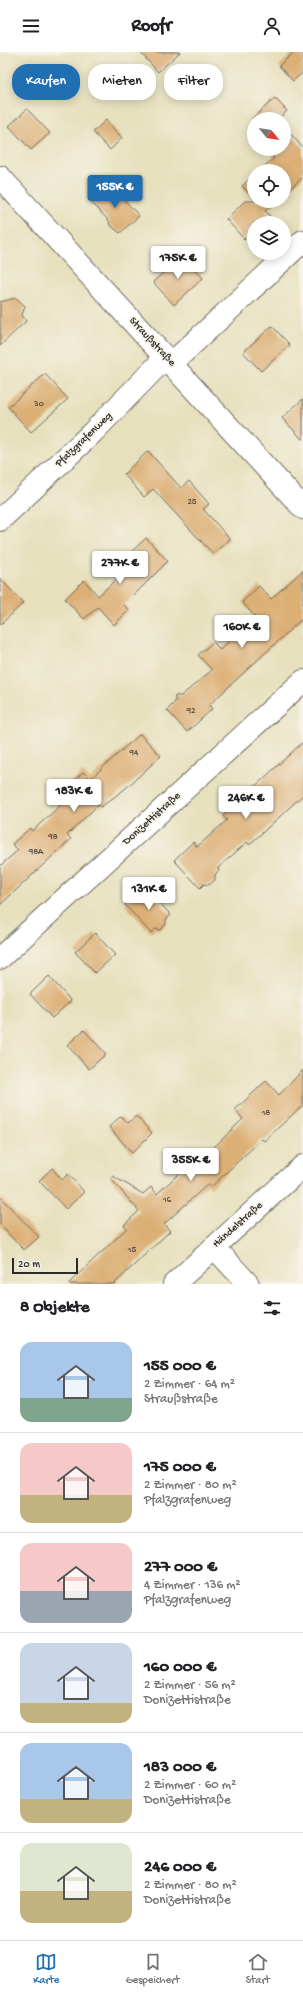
<!DOCTYPE html>
<html lang="de">
<meta charset="utf-8">
<style>
:root{--surface:#fff;--page:#f6f6f6;--text:#202124;--muted:#757577;--line:#e0e0e0;--accent:#1f6fb2}
body{margin:0;font-family:"Gochi Hand",sans-serif;background:var(--page);color:var(--text);height:100vh;display:flex;flex-direction:column;font-size:15px;white-space:nowrap}
*{box-sizing:border-box;margin:0}
p{font-size:13px;color:var(--muted)}
.icon{flex:none;width:22px;height:22px;fill:none;stroke:currentColor;stroke-width:2;stroke-linecap:round;stroke-linejoin:round}
.map{position:relative;height:1232px;overflow:hidden}
.side{display:flex;flex-direction:column;background:var(--surface);flex:1}
.side>*{flex:none}
.banner{position:absolute;left:12px;top:12px;width:279px;height:36px;display:flex;gap:8px}
.needle{width:26px;rotate:120deg}
.fabs{position:absolute;left:247px;top:60px;display:grid;gap:8px}
.fabs a{display:grid;place-items:center;width:44px;height:44px;border-radius:50%;background:var(--surface);box-shadow:0 2px 10px #0003;font-size:20px}
.scale{position:absolute;left:12px;bottom:10px;width:66px;box-sizing:border-box;padding-left:4px;border:2px solid #2b2b2b;border-top:0;font-size:11px;line-height:14px;white-space:nowrap;color:#2b2b2b;-webkit-text-stroke:3px #f7f3e8;paint-order:stroke}
.price{position:absolute;translate:-50% -34px;padding:0 9px;border-radius:4px;background:#fff;color:#222;font-size:13px;line-height:26px;filter:drop-shadow(0 1px 2px #0008)}
.price::after{content:'';position:absolute;left:50%;top:24px;width:12px;height:9px;margin-left:-6px;background:inherit;clip-path:polygon(0 0,100% 0,50% 100%)}
.price.selected{background:var(--accent);color:#fff}
ul{padding:0;list-style:none}
li{display:flex;align-items:center;gap:12px;height:100px;padding:0 20px}
li+li{border-top:1px solid var(--line)}
li span{display:grid;place-items:center;flex:none;width:112px;height:80px;border-radius:12px;color:#555}
li>.icon{margin-inline-start:auto}
span .icon{width:48px;height:48px;fill:#fffc;stroke-width:1}
li b{font-size:17px}
h2{display:flex;justify-content:space-between;align-items:center;height:48px;padding:0 20px;font-size:17px}
.pill{padding:0 14px;border-radius:16px;background:var(--surface);box-shadow:0 2px 10px #0003;font-size:14px;line-height:36px}
.pill.selected{background:var(--accent);color:#fff}
header{display:flex;justify-content:space-between;align-items:center;height:52px;padding:0 20px;background:var(--surface);font-size:18px;font-weight:700}
.menu{display:flex;justify-content:space-around;align-items:center;height:56px;border-top:1px solid var(--line);background:var(--surface);font-size:11px;color:var(--muted)}
.menu a{display:grid;justify-items:center;gap:2px}
.menu .selected{color:var(--accent)}
.map>svg:first-child{display:block}
.building{fill:#dcaf74}
.lines{fill:none;stroke-linecap:round;stroke-linejoin:round}
.minor-casing{stroke:#6d6a5e;stroke-width:24}
.minor{stroke:#fff;stroke-width:22}
.labels{text-anchor:middle;dominant-baseline:central;stroke-width:3.5;stroke-linejoin:round;paint-order:stroke}
.number-label{font-size:9px;fill:#574c3d}
.street-label{font-size:11px;fill:#2b2b2b;stroke:#f7f3e8}
</style>
<header><svg class="icon" aria-label="menu" viewBox="0 0 24 24"><path d="M4 6h16M4 12h16M4 18h16"/></svg>Roofr<svg class="icon" aria-label="person" viewBox="0 0 24 24"><circle cx="12" cy="8" r="4"/><path d="M4 21q1-7 8-7t8 7"/></svg></header>
<div class="map">
<svg width="303" height="1232" viewBox="0 0 303 1232">
<rect width="100%" height="100%" fill="#f7f3e8"/>
<filter id="ink" filterUnits="userSpaceOnUse"><feTurbulence type="fractalNoise" baseFrequency=".025" numOctaves="2"/><feDisplacementMap in="SourceGraphic" scale="8" xChannelSelector="R" yChannelSelector="G"/><feConvolveMatrix kernelMatrix="1 2 1 2 8 2 1 2 1" color-interpolation-filters="sRGB"/></filter>
<filter id="wash" filterUnits="userSpaceOnUse"><feTurbulence type="fractalNoise" baseFrequency=".012" numOctaves="4" result="noise"/><feDisplacementMap in="SourceGraphic" scale="16" xChannelSelector="R" yChannelSelector="G"/><feGaussianBlur stdDeviation="0.9" result="paint"/><feColorMatrix in="noise" values="0 0 0 0 0 0 0 0 0 0 0 0 0 0 0 0 0 1.4 0 .05"/><feComposite in="paint" operator="in"/></filter>
<g filter="url(#wash)">
<rect width="100%" height="100%" fill="#e7e0bd"/>
<g id="blocks">
<g class="building">
<path d="M140,0h40l-22,20z"/>
<path d="M294,0h9v20l-10,9 -14,-15z"/>
<path d="M275,46l12,13 -9,8h-26z"/>
<path d="M27,57l23,24 -19,17 -22,-24z"/>
<path d="M106,68l16,18 -12,12 -17,-18z"/>
<path d="M289,80l14,16v29l-19,17v-23h-25l15,-13 -6,-7 2,-2h14v-13z"/>
<path d="M254,123v24l-12,-13z"/>
<path d="M111,133l28,31 -19,17 -11,-9 1,-2 -18,-19z"/>
<path d="M245,149h32l-12,10 5,5 -8,7h-8v7l-10,9 -18,-20z"/>
<path d="M182,204l21,22 -29,27 -21,-23z"/>
<path d="M16,246l9,8 -3,9 4,6 -26,25v-44z"/>
<path d="M272,274l18,19 -29,26 -18,-19z"/>
<path d="M45,322l23,25 -37,33 -23,-25z"/>
<path d="M303,347v41l-21,-22z"/>
<path d="M148,399l33,37 8,-7 20,23 -6,5 27,30 -17,15 -60,-65 -9,8 -20,-23z"/>
<path d="M146,486l22,23 -44,44 5,5 -15,15 -16,-18 -14,12 -19,-20 19,-19 14,16 31,-28 -5,-6 6,-5 -2,-2z"/>
<path d="M303,518v48l-94,87 3,4 -25,23 -20,-22 8,-8v-6h6l31,-26 -14,-15 15,-13 7,8 35,-33 -13,-15 17,-16 12,13z"/>
<path d="M0,526l23,25 -23,22z"/>
<path d="M140,682l21,22 -35,32 -25,19 -3,-2 -31,30 4,4 -71,66v-39l18,-16 -6,-6 18,-16 2,3 31,-28 -6,-7 26,-24 7,7z"/>
<path d="M303,690v53l-54,50 -2,-3 -29,26 1,2 -4,5v5l-6,5 -5,-1 -4,4 -26,-28 19,-18 4,5 30,-27 -4,-4z"/>
<path d="M145,836l26,27 -5,4v5l-6,6 -5,-1 -4,4 -26,-28z"/>
<path d="M95,881l20,22 -20,18 -20,-21z"/>
<path d="M49,924l22,25 -19,17 -22,-24z"/>
<path d="M84,978l22,24 -17,15 -22,-24z"/>
<path d="M303,1018v35l-39,36 -2,-2 -51,48 -3,-3 -44,40 6,7 -56,53h-46l59,-56 -3,-3 15,-14 -28,-32 2,-3 30,18 8,-7 6,7 51,-47 3,3 32,-31 -8,-9 31,-29 13,14z"/>
<path d="M121,1064l7,7 8,-7 16,17 -20,20 -23,-26z"/>
<path d="M52,1116l10,12 6,-6 16,18 -18,17 -27,-28z"/>
<path d="M0,1145l39,40 -15,13 -24,-25z"/>
</g>
</g>
</g>
<g filter="url(#ink)">
<use href="#blocks" fill-opacity="0" stroke="#6d6a5e" stroke-width="1"/>
<g class="lines">
<g class="minor-casing">
<g id="minor">
<path d="M0,125l303,331"/>
<path d="M172,311l131,-122"/>
<path d="M0,468l93,-88 73,-75"/>
<path d="M0,906l303,-277"/>
<path d="M214,1195l34,37"/>
<path d="M174,1232l129,-118"/>
</g>
</g>
<use href="#minor" class="minor"/>
</g>
</g>
<g class="labels">
<g class="number-label">
<text x="39" y="352">30</text>
<text x="192" y="450">25</text>
<text x="191" y="659">92</text>
<text x="134" y="701">94</text>
<text x="53" y="785">98</text>
<text x="36" y="800">98A</text>
<text x="266" y="1061">18</text>
<text x="167" y="1148">16</text>
<text x="132" y="1198">15</text>
</g>
<g class="street-label">
<text transform="translate(152 290) rotate(47)">Straußstraße</text>
<text transform="translate(84 388) rotate(-44)">Pfalzgrafenweg</text>
<text transform="translate(152 767) rotate(-42)">Donizettistraße</text>
<text transform="translate(238 1173) rotate(-42)">Händelstraße</text>
</g>
</g>
</svg>
<div class="fabs">
<a><svg class="needle" viewBox="-14 -14 28 28"><path d="M0-13l5 13h-10z" fill="#e53935"/><path d="M0 13l5-13h-10z" fill="#757577"/></svg></a>
<a><svg class="icon" aria-label="locate" viewBox="0 0 24 24"><circle cx="12" cy="12" r="6"/><path d="M12 2v4M12 18v4M2 12h4M18 12h4"/></svg></a>
<a><svg class="icon" aria-label="layers" viewBox="0 0 24 24"><path d="M12 4l9 5-9 5-9-5zM3 14l9 5 9-5"/></svg></a>
</div>
<div class="scale">20 m</div>
<b class="price selected" style="left:115px;top:157px">155K €</b>
<b class="price" style="left:178px;top:228px">175K €</b>
<b class="price" style="left:120px;top:533px">277K €</b>
<b class="price" style="left:242px;top:597px">160K €</b>
<b class="price" style="left:74px;top:761px">183K €</b>
<b class="price" style="left:246px;top:768px">246K €</b>
<b class="price" style="left:149px;top:859px">131K €</b>
<b class="price" style="left:191px;top:1130px">355K €</b>
<div class="banner">
<a class="pill selected">Kaufen</a>
<a class="pill">Mieten</a>
<a class="pill">Filter</a>
</div>
</div>
<section class="side">
<h2>8 Objekte<svg class="icon" aria-label="filters" viewBox="0 0 24 24"><path d="M4 7h16M4 17h16"/><circle cx="9" cy="7" r="2"/><circle cx="15" cy="17" r="2"/></svg></h2>
<ul>
<li><span style="background:linear-gradient(#a9c7e8 70%,#7fa58c 0)"><svg class="icon" aria-label="home" viewBox="0 0 24 24"><path d="M3 11l9-7 9 7M6 9v11h12V9"/></svg></span><div><b>155 000 €</b><p>2 Zimmer · 64 m²</p><p>Straußstraße</p></div></li>
<li><span style="background:linear-gradient(#f6c9c9 65%,#c2b280 0)"><svg class="icon" aria-label="home" viewBox="0 0 24 24"><path d="M3 11l9-7 9 7M6 9v11h12V9"/></svg></span><div><b>175 000 €</b><p>2 Zimmer · 80 m²</p><p>Pfalzgrafenweg</p></div></li>
<li><span style="background:linear-gradient(#f6c9c9 60%,#9aa5b1 0)"><svg class="icon" aria-label="home" viewBox="0 0 24 24"><path d="M3 11l9-7 9 7M6 9v11h12V9"/></svg></span><div><b>277 000 €</b><p>4 Zimmer · 136 m²</p><p>Pfalzgrafenweg</p></div></li>
<li><span style="background:linear-gradient(#c9d6e8 75%,#c2b280 0)"><svg class="icon" aria-label="home" viewBox="0 0 24 24"><path d="M3 11l9-7 9 7M6 9v11h12V9"/></svg></span><div><b>160 000 €</b><p>2 Zimmer · 56 m²</p><p>Donizettistraße</p></div></li>
<li><span style="background:linear-gradient(#a9c7e8 70%,#c2b280 0)"><svg class="icon" aria-label="home" viewBox="0 0 24 24"><path d="M3 11l9-7 9 7M6 9v11h12V9"/></svg></span><div><b>183 000 €</b><p>2 Zimmer · 60 m²</p><p>Donizettistraße</p></div></li>
<li><span style="background:linear-gradient(#dfe7d0 60%,#c2b280 0)"><svg class="icon" aria-label="home" viewBox="0 0 24 24"><path d="M3 11l9-7 9 7M6 9v11h12V9"/></svg></span><div><b>246 000 €</b><p>2 Zimmer · 80 m²</p><p>Donizettistraße</p></div></li>
</ul>
</section>
<nav class="menu">
<a class="selected"><svg class="icon" aria-label="map" viewBox="0 0 24 24"><path d="M3 6l6-2 6 2 6-2v14l-6 2-6-2-6 2zM9 4v14M15 6v14"/></svg>Karte</a>
<a><svg class="icon" aria-label="saved" viewBox="0 0 24 24"><path d="M7 4h10v16l-5-4-5 4z"/></svg>Gespeichert</a>
<a><svg class="icon" aria-label="home" viewBox="0 0 24 24"><path d="M3 11l9-7 9 7M6 9v11h12V9"/></svg>Start</a>
</nav>
